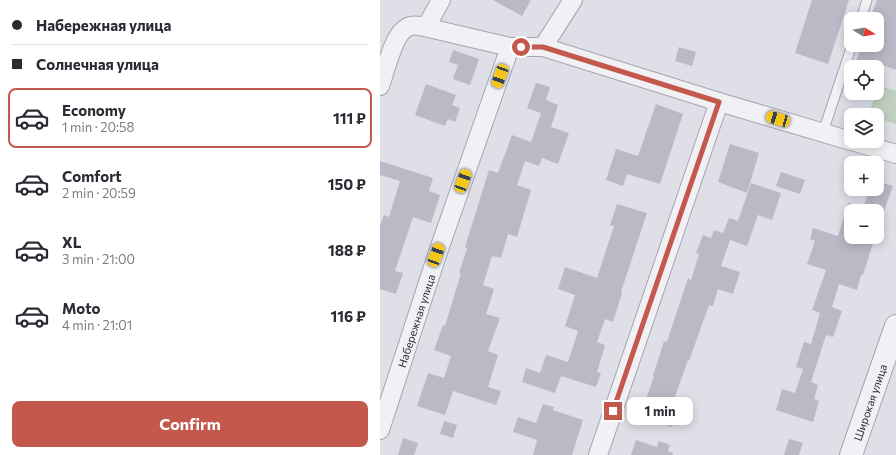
<!DOCTYPE html>
<meta charset="utf-8">
<style>
:root{--surface:#fff;--page:#f2f2f3;--text:#2b2b33;--muted:#7c7c81;--line:#e1e1e2;--accent:#c3594c}
body{margin:0;font-family:Commissioner,sans-serif;background:var(--page);color:var(--text);height:100vh;display:flex;flex-direction:column;font-size:15px;white-space:nowrap}
*{box-sizing:border-box;margin:0}
p{font-size:13px;color:var(--muted)}
.icon{flex:none;width:22px;height:22px;fill:none;stroke:currentColor;stroke-width:2;stroke-linecap:round;stroke-linejoin:round}
.map{position:relative;flex:1;overflow:hidden}
.details{display:flex;flex-direction:column;background:var(--surface);width:380px}
.details>*{flex:none}
.banner{display:grid;align-content:center;height:88px;padding:0 12px;background:var(--surface)}
.needle{width:26px;rotate:101deg}
.buttons{position:absolute;left:464px;top:12px;display:grid;gap:8px}
.buttons a{display:grid;place-items:center;width:40px;height:40px;border-radius:8px;background:var(--surface);box-shadow:0 2px 10px #0003;font-size:20px}
.end{position:absolute;width:18px;height:18px;margin:-9px;border:5px solid #c3594c;background:#fff;box-shadow:0 0 0 2px #fff}
.from{border-radius:50%}
.bubble{position:absolute;height:28px;border-radius:8px;background:var(--surface);box-shadow:0 2px 10px #0003;font-size:13px;font-weight:700;line-height:28px;text-align:center}
.car{position:absolute;width:12px;height:24px;margin:-12px -6px;border-radius:5px;box-shadow:0 0 3px 1px #0007;background:linear-gradient(#f5c518 24%,#345 0 40%,#f5c518 0 76%,#345 0 86%,#f5c518 0)}
.banner b{display:flex;align-items:center;gap:14px;height:38px;font-size:15px}
.banner b+b{border-top:1px solid var(--line)}
.banner i{width:10px;height:10px;background:var(--text)}
ul{padding:0;list-style:none}
li{display:flex;align-items:center;gap:12px;height:60px;margin:0 8px 6px;padding:0 4px;border:2px solid transparent;border-radius:8px}
li div{flex:1}
li b{display:block;font-size:15px}
li em{font-style:normal;font-weight:700}
li.active{border-color:var(--accent)}
li>.icon{width:36px;height:36px;stroke-width:1.5}
.action{display:flex;gap:8px;margin-top:auto;padding:8px 12px}
.action a{flex:1;height:46px;border-radius:8px;background:var(--accent);color:#fff;font-size:16px;font-weight:700;line-height:46px;text-align:center}
main{display:flex;flex:1;min-height:0}
.map>svg:first-child{display:block}
.green{fill:#c0d0c0}
.building{fill:#b9bac6}
.lines{fill:none;stroke-linecap:round;stroke-linejoin:round}
.service-casing{stroke:#a4a5b0;stroke-width:11}
.minor-casing{stroke:#a4a5b0;stroke-width:20}
.tertiary-casing{stroke:#a4a5b0;stroke-width:24}
.service{stroke:#f1f1f5;stroke-width:9}
.minor{stroke:#f1f1f5;stroke-width:18}
.tertiary{stroke:#f1f1f5;stroke-width:22}
.route{stroke:#c3594c;stroke-width:5}
.labels{text-anchor:middle;dominant-baseline:central;stroke-width:3;stroke-linejoin:round;paint-order:stroke}
.street-label{font-size:11px;fill:#292b3c;stroke:#edeff4}
</style>
<main>
<section class="details">
<div class="banner">
<b><i class="from"></i>Набережная улица</b>
<b><i></i>Солнечная улица</b>
</div>
<ul>
<li class="active"><svg class="icon" aria-label="car" viewBox="0 0 24 24"><path d="M5 17H2v-5l4-1 3-4h7l3 4 3 1v5h-3M9 17h6M6 11h13"/><circle cx="7" cy="17" r="2"/><circle cx="17" cy="17" r="2"/></svg><div><b>Economy</b><p>1 min · 20:58</p></div><em>111 ₽</em></li>
<li><svg class="icon" aria-label="car" viewBox="0 0 24 24"><path d="M5 17H2v-5l4-1 3-4h7l3 4 3 1v5h-3M9 17h6M6 11h13"/><circle cx="7" cy="17" r="2"/><circle cx="17" cy="17" r="2"/></svg><div><b>Comfort</b><p>2 min · 20:59</p></div><em>150 ₽</em></li>
<li><svg class="icon" aria-label="car" viewBox="0 0 24 24"><path d="M5 17H2v-5l4-1 3-4h7l3 4 3 1v5h-3M9 17h6M6 11h13"/><circle cx="7" cy="17" r="2"/><circle cx="17" cy="17" r="2"/></svg><div><b>XL</b><p>3 min · 21:00</p></div><em>188 ₽</em></li>
<li><svg class="icon" aria-label="car" viewBox="0 0 24 24"><path d="M5 17H2v-5l4-1 3-4h7l3 4 3 1v5h-3M9 17h6M6 11h13"/><circle cx="7" cy="17" r="2"/><circle cx="17" cy="17" r="2"/></svg><div><b>Moto</b><p>4 min · 21:01</p></div><em>116 ₽</em></li>
</ul>
<div class="action"><a>Confirm</a></div>
</section>
<div class="map">
<svg width="516" height="455" viewBox="0 0 516 455">
<rect width="100%" height="100%" fill="#dedfe7"/>
<!-- green -->
<path class="green" d="M498 85 516 91V124L497 118V115H488L496 93H497Z"/>
<!-- building -->
<path class="building" d="M113 0H151L142 16Z
M432 0H469L448 64 415 53Z
M497 0H516V70L491 61 489 67H474L482 45H497V19H490Z
M299 47 316 52 312 66 295 61Z
M73 50 99 59 90 85 73 79 78 65 69 62Z
M156 83 170 87 166 100 178 105 171 127 189 133 178 164 162 158 159 166 145 161 137 185 151 190 137 237 128 234 121 258 112 256 103 285 114 289 106 314 120 318 108 351 118 355 108 387 121 391 116 405 73 391 65 415 37 406 48 373 64 378 71 356 54 350 63 325 65 326 81 273H79L87 248 85 247 109 170 118 173 132 135 151 142 161 113 147 108Z
M46 84 76 95 72 105 80 108 75 122 68 119 65 126 35 115Z
M276 104 303 114 280 184 247 174 243 186 226 180 236 149 258 156Z
M350 144 379 153 367 193 338 182Z
M0 161 53 178 49 191 60 195 51 223 33 217 15 271 23 273 16 294 0 289V225L4 215 9 217 20 181 0 175Z
M401 172 425 180 420 194 396 186Z
M497 181 513 186 503 214 483 207 490 189H497Z
M371 183 401 193 392 220 378 215 367 246 350 240 341 266 360 272 353 294 338 289 333 306 329 305 309 361 308 360 295 397 301 399 292 427 260 416 274 376H273L284 341 287 342 308 278 311 280 319 254 316 253 323 235 331 238 334 230 343 233 349 218 358 221Z
M468 203H471V237H495L483 275H481L477 290 459 284 452 307 462 311 453 337 446 335 431 382 438 385 434 399 439 401 433 422 396 410 402 389 415 393 423 369 416 367 424 342 431 344 440 313 432 310 446 270 427 264 435 241 430 239 433 228 458 236Z
M237 204 267 213 241 292 242 293 233 322 225 319 217 342 225 345 217 372 221 373 216 387 181 376 175 393 142 382 146 368 160 373 166 355 188 362 198 331 185 326 195 295 178 289 185 267 217 278 234 226 230 225Z
M163 404 174 407 173 410 203 420 192 455H153L157 440 133 432 138 417 156 423Z
M64 421 77 425 73 438 60 434Z
M23 438 38 443 34 455H18Z
M409 439 423 443 419 455H404Z
M256 440 277 447 279 441 290 445 288 451 293 453V455H251Z"/>
<g class="lines">
<defs>
<path id="service" d="M481 19 487 0
M443 132 472 45"/>
<g id="minor">
<path d="M46 27 61 0"/>
<path d="M163 47 339 102 471 141"/>
<path d="M0 86C5 73 13 36 25 29 29 25 34 25 40 26L130 47"/>
<path d="M472 141 516 154"/>
<path id="s1" d="M0 430 57 255 130 47H163L193 0"/>
<path d="M218 455 339 102"/>
</g>
<g id="tertiary">
<path id="s2" d="M471 455 516 326"/>
</g>
</defs>
<!-- service casing -->
<use href="#service" class="service-casing"/>
<!-- minor casing -->
<use href="#minor" class="minor-casing"/>
<!-- tertiary casing -->
<use href="#tertiary" class="tertiary-casing"/>
<!-- service -->
<use href="#service" class="service"/>
<!-- minor -->
<use href="#minor" class="minor"/>
<!-- tertiary -->
<use href="#tertiary" class="tertiary"/>
</g>
<g class="lines">
<!-- route -->
<path class="route" d="M141 47H163L339 102 233 411"/>
</g>
<g class="labels">
<!-- street labels -->
<g class="street-label">
<text stroke="none"><textPath href="#s1" startOffset="115">Набережная улица</textPath></text>
<text stroke="none"><textPath href="#s2" startOffset="56">Широкая улица</textPath></text>
</g>
</g>
</svg>
<div class="buttons">
<a><svg class="needle" viewBox="-14 -14 28 28"><path d="M0-13l5 13h-10z" fill="#e53935"/><path d="M0 13l5-13h-10z" fill="#7c7c81"/></svg></a>
<a><svg class="icon" aria-label="locate" viewBox="0 0 24 24"><circle cx="12" cy="12" r="6"/><path d="M12 2v4M12 18v4M2 12h4M18 12h4"/></svg></a>
<a><svg class="icon" aria-label="layers" viewBox="0 0 24 24"><path d="M12 4l9 5-9 5-9-5zM3 14l9 5 9-5"/></svg></a>
<a>+</a>
<a>−</a>
</div>
<i class="end from" style="left:141px;top:47px"></i>
<i class="end" style="left:233px;top:411px"></i>
<div class="bubble" style="left:247px;top:397px;width:66px">1 min</div>
<i class="car" style="left:120px;top:76px;rotate:200deg"></i>
<i class="car" style="left:398px;top:119px;rotate:286deg"></i>
<i class="car" style="left:83px;top:181px;rotate:20deg"></i>
<i class="car" style="left:56px;top:255px;rotate:20deg"></i>
</div>
</main>
